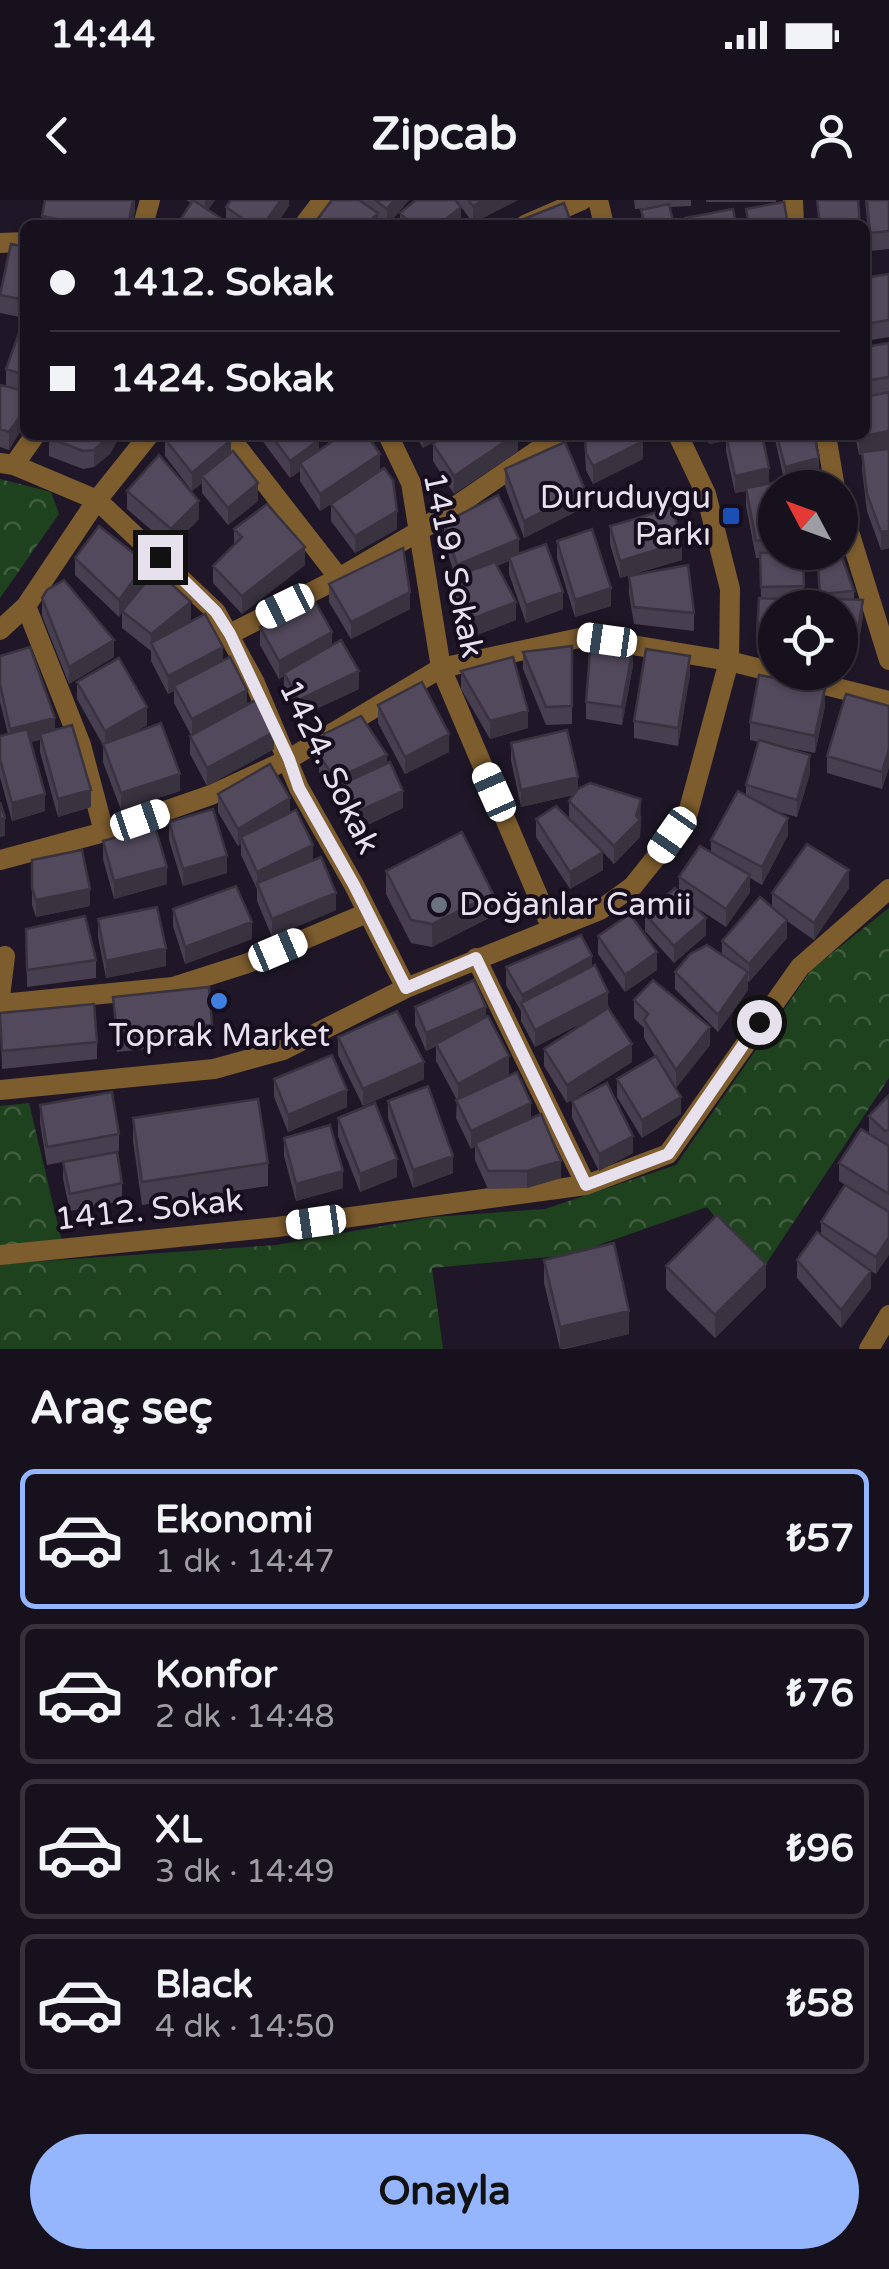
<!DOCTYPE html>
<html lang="tr">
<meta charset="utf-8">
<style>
:root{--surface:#17111d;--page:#201a26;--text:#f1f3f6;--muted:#9e9da4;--line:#36313b;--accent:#95b6fd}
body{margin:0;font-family:"Varela Round",sans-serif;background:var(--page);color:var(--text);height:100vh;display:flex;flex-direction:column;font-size:38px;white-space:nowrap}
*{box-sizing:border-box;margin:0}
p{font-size:32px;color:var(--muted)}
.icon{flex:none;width:55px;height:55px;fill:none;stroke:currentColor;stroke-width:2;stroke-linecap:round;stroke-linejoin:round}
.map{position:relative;height:1149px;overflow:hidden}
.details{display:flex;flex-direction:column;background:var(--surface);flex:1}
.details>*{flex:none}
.hud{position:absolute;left:20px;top:20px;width:850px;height:220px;border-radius:15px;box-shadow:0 2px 8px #0004,0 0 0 2px var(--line);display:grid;align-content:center;height:220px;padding:0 30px;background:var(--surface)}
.needle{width:65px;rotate:311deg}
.tools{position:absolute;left:758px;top:270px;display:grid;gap:20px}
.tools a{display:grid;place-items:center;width:100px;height:100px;border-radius:50%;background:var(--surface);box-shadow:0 2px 8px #0004,0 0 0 2px var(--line);font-size:50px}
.end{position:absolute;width:45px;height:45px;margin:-22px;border:12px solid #e6e1ec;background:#111;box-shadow:0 0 0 5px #111}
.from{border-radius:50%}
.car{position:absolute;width:30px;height:60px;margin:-30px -15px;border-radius:12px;box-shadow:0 0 8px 2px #0007;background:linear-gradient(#fff 24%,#345 0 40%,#fff 0 76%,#345 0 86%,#fff 0)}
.hud b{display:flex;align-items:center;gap:35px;height:95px;font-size:38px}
.hud b+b{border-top:2px solid var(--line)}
.hud i{width:25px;height:25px;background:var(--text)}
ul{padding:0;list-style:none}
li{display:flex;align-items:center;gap:30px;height:140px;margin:0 20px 15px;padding:0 10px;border:5px solid var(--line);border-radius:15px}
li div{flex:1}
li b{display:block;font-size:38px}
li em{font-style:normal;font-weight:700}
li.on{border-color:var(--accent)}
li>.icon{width:90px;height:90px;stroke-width:1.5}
h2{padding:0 30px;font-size:45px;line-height:120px}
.button{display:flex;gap:20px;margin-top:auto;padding:20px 30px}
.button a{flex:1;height:115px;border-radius:60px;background:var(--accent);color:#111;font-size:40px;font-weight:700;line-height:115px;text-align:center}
.status{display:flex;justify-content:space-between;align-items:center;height:70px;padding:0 50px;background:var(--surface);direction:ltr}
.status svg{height:28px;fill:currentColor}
header{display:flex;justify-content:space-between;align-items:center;height:130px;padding:0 30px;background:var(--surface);font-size:45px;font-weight:700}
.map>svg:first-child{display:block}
.park{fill:url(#park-crowns)}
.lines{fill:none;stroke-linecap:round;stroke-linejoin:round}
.minor{stroke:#7d5c2d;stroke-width:20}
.wall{fill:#473f4f}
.shaded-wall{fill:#393340}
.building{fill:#52495c;stroke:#393340;stroke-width:2.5}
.route{stroke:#e6e1ec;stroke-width:12}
.transit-dot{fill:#1a4fb4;stroke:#160e1e;stroke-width:4}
.worship-dot{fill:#6b7280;stroke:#160e1e;stroke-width:4}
.shop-dot{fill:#3f7fe0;stroke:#160e1e;stroke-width:4}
.labels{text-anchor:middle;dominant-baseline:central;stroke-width:8;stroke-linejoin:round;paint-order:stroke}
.poi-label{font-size:32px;fill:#e6e1ec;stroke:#160e1e;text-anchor:end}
.street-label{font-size:32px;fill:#e6e1ec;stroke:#160e1e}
</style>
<div class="status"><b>14:44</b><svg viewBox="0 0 49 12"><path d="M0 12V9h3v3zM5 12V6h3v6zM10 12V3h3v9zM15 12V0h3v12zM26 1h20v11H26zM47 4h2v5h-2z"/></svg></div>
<header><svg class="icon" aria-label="back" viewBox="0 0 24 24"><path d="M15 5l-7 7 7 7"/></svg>Zipcab<svg class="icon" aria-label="person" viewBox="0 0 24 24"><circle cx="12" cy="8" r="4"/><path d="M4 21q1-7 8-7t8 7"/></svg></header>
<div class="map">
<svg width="889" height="1149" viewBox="0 0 889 1149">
<defs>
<pattern id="park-crowns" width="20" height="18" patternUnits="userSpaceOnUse" patternTransform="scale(2.5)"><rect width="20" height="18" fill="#1f421e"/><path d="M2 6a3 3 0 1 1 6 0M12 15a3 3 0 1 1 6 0" fill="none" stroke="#405d3f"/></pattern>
</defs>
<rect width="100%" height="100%" fill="#1f1727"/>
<!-- park -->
<path class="park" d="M0 279 51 292 59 314 0 398Z
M889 708V878L760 1073 707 1007 570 1055 432 1068 443 1149H0V1064L276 1045 432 1017 545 1009 676 965 812 769Z
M29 903 62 1042 0 1046V906Z"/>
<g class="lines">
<!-- minor -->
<path class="minor" d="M598 0 604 25
M793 0 794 25
M143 25 150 0
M304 25 323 0
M525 25 582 0
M0 43 25 42
M228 235 339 378
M388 235 411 283 441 468 552 729
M826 235 835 288
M0 263 14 265 97 300 216 412 254 481 299 588 354 685 406 788
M14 265 35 235
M840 303 889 460
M26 406 81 545 104 632
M0 430 26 406 97 300 149 235
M230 434 339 378 421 330 560 235
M0 660 104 632 211 595 289 559 441 468 584 437 729 461 889 501
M476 758 586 985
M0 797 5 756
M0 804 173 787 248 763 367 713
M0 890 214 869 283 850 406 788 600 710 633 686 657 656 688 613 729 461 730 389 706 294 678 235
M0 1055 277 1027 586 985 668 954 800 767 889 689
M869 1149 889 1115"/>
</g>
<!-- wall -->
<path class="wall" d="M135 0V10L132 25H42V16Z
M186 0H215L208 10 226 22V7L289 0V6L276 25H177L191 3Z
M332 0H409L388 25H385L378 20V25Z
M456 0H518L473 23Z
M634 0H691V6L670 7 674 25H641V10L651 8 635 9Z
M706 0H776V2H706Z
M865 0H889V49L870 51Z
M400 13 461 25H400Z
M25 47V118L0 113V93Z
M889 74V137L865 141V78Z
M25 125V223L9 250 0 247V185L6 187V169Z
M889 143V348L881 350 867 311 862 270V254L859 255 855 235H865V147Z
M258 235H315L319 250 380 271 397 329 355 353 331 321V304L320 311 300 281V271L290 278Z
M415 235H445L423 248Z
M518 235V251L454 294 433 261V244Z
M584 235 643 259 593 284 586 270Z
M705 235H762L769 284 775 288V352H803L804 403 775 408V454L757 453 761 398 760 358H756L746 306V291L735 293 726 251V241L709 244Z
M774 235H814L819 270 826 288H792V282L785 284Z
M49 238 110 254 94 267 83 269 49 256Z
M165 239 231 253 258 301 228 325 202 293V283L192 291 165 256Z
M505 269 585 307 524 338 505 286Z
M127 291 199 319 171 347 127 309Z
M444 323 519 353 563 409 526 423 509 374V361L497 366 516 420 469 438 452 395V377L455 376 444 341Z
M610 326 682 360 620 378 610 344Z
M234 329 305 365 242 414 213 383V366L234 345Z
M557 341 611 406 575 417 557 358Z
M817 353 854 391V400L863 417 857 452 844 463H840V408H820Z
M75 358 146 380 191 420 182 426 223 461 274 549 207 586 190 554V536L191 535 174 503V491L168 494 151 461V451L122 428V413L119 417 75 375Z
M629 376 694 413V431L634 424 629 394Z
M329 384 410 409 351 439 329 402Z
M42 398 114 457 69 484 42 416Z
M260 427 359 489 299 517 284 491V476L279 479 260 445Z
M572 446V524L546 525 523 469V452Z
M0 456 55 530 91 607 58 617 40 552V540L30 542 45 611 12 621 0 577V536L8 534 0 502Z
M633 465 622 525 586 519V502Z
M461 471 528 528 490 539 461 489Z
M690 474 678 546 634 538V521Z
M77 482 147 525 127 536 180 591 121 610 103 562V545L77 499Z
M378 505 449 552 405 574 378 523Z
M825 506 815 553 775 545 810 573 797 617 775 611 788 635 762 685 750 678V692L726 727 691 704 706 735 674 763 645 731V714L679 691V677L711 653V640L746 595V585L759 542 750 540V522Z
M889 506V567L882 589 827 573V556Z
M511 543 578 589 641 616 640 637 614 664 603 652V670L570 689 536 637V619H569V601L573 595 521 607 511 560Z
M319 555 387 563 403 608 355 631 342 602V593L335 596 319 572Z
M218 594 290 613 336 710 272 737 257 701V689L241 655V644L238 646 218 612Z
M169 622 227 673 183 686 169 640Z
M103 641 167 684 114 699 103 659Z
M32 660 90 706 36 717 32 705Z
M386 671 493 716 432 747 411 743 386 694Z
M849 688 814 740 787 721V738L749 782 748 781V790L718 832 675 789V772L722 755V741L772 708V693Z
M173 709 252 739 185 764 173 726Z
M98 719 166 766 106 778 98 737Z
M26 729 96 760V778L27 787Z
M598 736 657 770 625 792 598 754Z
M506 767H592L632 862 567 903 544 866V849L598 815 535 847 521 821V811L506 785Z
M113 797 212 825V842L117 852Z
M634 800 710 845 676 888 662 865 681 914 642 938 617 897V879L655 856 644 838V828L634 818Z
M415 807 486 817 509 874 483 888 531 918 561 978 527 988 488 989 475 960V947L471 949 456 918 457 900 436 861V846L426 851 415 825Z
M0 813 97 842V859L2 869Z
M338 837 424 879 363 906 338 855Z
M274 879 347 907 288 932 274 897Z
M889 895V1012L839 981V963L869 934V916Z
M388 901 453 973 413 988 388 918Z
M572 901 633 953 599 971 572 918Z
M40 905 119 934V951L117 952 122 983V1001L70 1011 63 979V962L47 965 40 923Z
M133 918 268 963V986L142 1005 133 941Z
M338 918 397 977 360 992 338 936Z
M284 938 343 988 296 1001 284 956Z
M889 1012 876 1074 871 1071V1088L841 1128 797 1078V1060L821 1035V1022Z
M544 1060 629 1134 565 1149H560L544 1083Z
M666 1066 766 1087 715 1138 666 1089Z"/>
<!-- shaded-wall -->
<path class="shaded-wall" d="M133 0H135V10L132 25H128Z
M205 0H215L205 14Z
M281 0H289V6L276 25H263Z
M394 0H409L387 25V9Z
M484 0H518L473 23V6Z
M461 7V25H438Z
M378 13V25H366Z
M25 206V223L9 250V232Z
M889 231V248L859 255V237Z
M111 235H121L110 254 94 267V250Z
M328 235H341L328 243Z
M423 235H445L423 248Z
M515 235H518V251L454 294V276Z
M709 235H726V241L709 244Z
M231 240V257L202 276V283L192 291V273Z
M319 240V257L300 263V271L290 278V261Z
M643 241V259L593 284V266Z
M380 254V272L320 311V294Z
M819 258V275L792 277V282L785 284V267Z
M769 268V286L735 293V276Z
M258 283V301L228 325V308Z
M585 290V307L524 338V321Z
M199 301V319L171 347V329Z
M397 311V329L355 353V336Z
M889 331V348L881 350V332Z
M519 339V356L509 357V361L457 383V365Z
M682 342V360L620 378V361Z
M305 347V365L242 414V396Z
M146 363V380L119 417V400Z
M611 388V406L575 417V400Z
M410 392V409L351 439V422Z
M563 392V409L526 423V405Z
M863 400V417L857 452 844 463V446Z
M191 402V420L154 449 151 444V434Z
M516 402V420L469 438V420Z
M332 432V450L284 473V476L279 479V461Z
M114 440V457L69 484V467Z
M223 447V465L174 486V491L168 494V476Z
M633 447V465L622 525V507Z
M690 456V474L678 546V528Z
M359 471V489L299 517V500Z
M825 488V506L815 553V536Z
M247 490V507L192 536V519Z
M147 507V525L105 548V531Z
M528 511V528L490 539V521Z
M55 518V536L40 534V540L10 546V529Z
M274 532V549L207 586V568Z
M449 534V552L405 574V557Z
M889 549V567L882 589V572Z
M387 555V572L342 584V593L335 596V579Z
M810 555V573L797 617V600Z
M180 574V591L121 610V593Z
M578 577V594L521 607V590Z
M91 590V607L58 617V599Z
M403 591V608L355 631V613Z
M45 594V611L12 621V603Z
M290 598V616L241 637V644L238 646V629Z
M641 599 640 637 614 664V646L636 616Z
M5 618V636L0 637V619Z
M788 618V635L762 685V667Z
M313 645V662L257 683V689V672Z
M603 652V670L570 689V672Z
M227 656V673L183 686V669Z
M167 667V684L114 699V681Z
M849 670V688L814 740V723Z
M750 675V692L726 727V709Z
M90 689V706L36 717V700Z
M336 693V710L272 737V719Z
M493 694V716L432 747V724Z
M706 718V735L674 763V746Z
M787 720V738L749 782V764Z
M252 722V739L185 764V747Z
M166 748V766L106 778V761Z
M657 752V770L625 792V775Z
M592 756V774L522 805V795Z
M748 772V790L718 832V815Z
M608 792V809L535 847V830Z
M486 807V824L426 851V833Z
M710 827V845L676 888V870Z
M632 844V862L567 903V885Z
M509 856V874L458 901V884Z
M424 862V879L363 906V889Z
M347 890V907L288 932V915Z
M681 897V914L642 938V920Z
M531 903V921L475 943V947L471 949V931Z
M633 936V953L599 971V954Z
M453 956V973L413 988V970Z
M397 959V977L360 992V974Z
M561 961V978L527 988V971Z
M343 971V988L296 1001V984Z
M889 1037V1055L876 1074V1057Z
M766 1064V1087L715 1138V1115Z
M871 1071V1088L841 1128V1110Z
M629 1111V1134L560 1149V1127Z"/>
<!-- building -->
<path class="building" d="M45 0H133L128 25H86L42 16Z
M193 0 231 25H177Z
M231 0H281L263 25H252L226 7Z
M332 0H359L378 13 366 25H313Z
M375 0H394L387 9Z
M416 0H455L461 7 438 25H412L400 13Z
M468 0H484L473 6Z
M817 0H858L860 25H820Z
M867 0H889V31L870 33Z
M784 2 788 25H749L746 9Z
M564 3 572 25H527L524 19Z
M669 4 674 25H645L641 10Z
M733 9 736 25H686L685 18Z
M11 44 25 47V100L0 95Z
M889 74V120L865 124V78Z
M22 125H25V175L6 169Z
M889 143V177L865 181V147Z
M0 185 25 191V206L23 212 9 232 0 229Z
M889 192V231L859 237V235H865V197Z
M51 235H111L94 250 83 251 49 238Z
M169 235H227L231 240 192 273 165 239Z
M271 235H315L319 240 290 261Z
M342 235H367L380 254 320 294 300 263Z
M446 235H515L454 276 433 244Z
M585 235H640L643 241 593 266 586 253Z
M726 235H762L769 268 735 276Z
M777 235H814L819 258 785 267Z
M565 242 585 290 524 321 505 269Z
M889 249V331L881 332 867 294 862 252Z
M233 251 258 283 228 308 202 276Z
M159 255 199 301 171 329 127 291Z
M384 268 393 280 397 311 355 336 331 304Z
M821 270 826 288H794L792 277Z
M778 282 779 288H775V337L756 341 746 288Z
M498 295 519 339 457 365 444 323Z
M267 304 305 347 242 396 213 366 242 337 234 329Z
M672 308 682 342 620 361 610 326Z
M99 326 146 363 119 400 75 358Z
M592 329 611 388 575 400 557 341Z
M546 344 563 392 526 405 509 357Z
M403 348 410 392 351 422 329 384Z
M803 352 804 386 761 387 760 353Z
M840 352 854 391 820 394 817 353Z
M495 362 516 402 469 420 452 377Z
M688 365 694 413 634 407 629 376Z
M156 370 191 402 151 434 122 411Z
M64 380 114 440 69 467 42 398 47 390Z
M313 398 332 432 279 461 260 427Z
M759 398 800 400V408H775V437L757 436Z
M820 398 863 400 857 434 844 446H840V408H820Z
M205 414 223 447 168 476 151 443Z
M341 440 359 471 299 500 284 473Z
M591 440 633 447 622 507 586 502Z
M572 446V506L546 507 523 452Z
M30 447 55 518 10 529 0 484V456Z
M646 449 690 456 678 528 634 521Z
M230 457 247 490 192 519 174 486Z
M513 457 528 511 490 521 461 471Z
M119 458 147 507 105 531 77 482Z
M759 475 825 488 815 536 750 522Z
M422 482 449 534 405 557 378 505Z
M846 494 889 506V549L882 572 827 556Z
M256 500 274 532 207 568 190 536Z
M361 516 387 555 335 579 319 555 324 534Z
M161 523 180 574 121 593 103 544Z
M72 525 91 590 58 599 40 534Z
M27 529 45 594 12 603 0 559V536Z
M567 530 578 577 521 590 511 543Z
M759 540 810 555 797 600 746 585Z
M390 562 403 591 355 613 342 584Z
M270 564 290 598 238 629 218 594Z
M590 583 641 599 636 616 640 620 614 646 569 601 578 589Z
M738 591 788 618 762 667 711 640Z
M0 602 5 618 0 619Z
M556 606 603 652 570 672 536 619Z
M213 609 227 656 183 669 169 622Z
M296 610 313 645 257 672 241 637Z
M155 627 167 667 114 681 103 641Z
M462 632 493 694 432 724 411 720 386 671Z
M807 644 849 670 814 723 772 693Z
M700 646 750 675 726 709 679 677Z
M82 650 90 689 36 700 32 688V660Z
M321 657 336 693 272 719 257 683Z
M236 686 252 722 185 747 173 709Z
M675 688 706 718 674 746 645 714Z
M760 697 787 720 749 764 722 741Z
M157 707 166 748 106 761 98 719Z
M630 714 657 752 625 775 598 736Z
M85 716 96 760 27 770 26 729Z
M581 735 592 756 522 795 506 767Z
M707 745 748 772 718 815 675 772 690 754Z
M595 765 608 792 535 830 521 803Z
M474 780 486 807 426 833 415 807Z
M653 780 710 827 676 870 644 820 648 814 634 800Z
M209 787 212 825 117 834 113 797Z
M94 804 97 842 2 851 0 813Z
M608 808 632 844 567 885 544 849Z
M397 811 424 862 363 889 338 837Z
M488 816 509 856 458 884 436 844Z
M332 855 347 890 288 915 274 879Z
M656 856 681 897 642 920 617 879Z
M517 872 531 903 471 931 456 900Z
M607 883 633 936 599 954 572 901Z
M428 886 453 956 413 970 388 901Z
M112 892 119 934 47 947 40 905Z
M889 895V930L885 931 869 916Z
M258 899 268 963 142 982 133 918Z
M375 903 397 959 360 974 338 918Z
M541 914 561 961 527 971H488L475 943Z
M330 925 343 971 296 984 284 938Z
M861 929 889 946V994L839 963Z
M117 952 122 983 70 994 63 962Z
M845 985 889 1012V1037L876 1057 821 1022Z
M717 1015 766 1064 715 1115 666 1066Z
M817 1032 871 1071 841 1110 797 1060Z
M614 1043 629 1111 560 1127 544 1060Z"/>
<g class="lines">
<!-- route -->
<path class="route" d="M160 357 216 412 230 434 289 559 299 588 354 685 406 788 476 758 586 985 668 954 759 822"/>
</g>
<!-- markers -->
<rect class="transit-dot" x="721" y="306" width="20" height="20" rx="5"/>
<circle class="worship-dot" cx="439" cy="705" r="10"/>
<circle class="shop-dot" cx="219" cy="801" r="10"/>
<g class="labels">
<!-- poi labels -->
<g class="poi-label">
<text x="711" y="298">Duruduygu<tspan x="711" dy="37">Parkı</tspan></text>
<text x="459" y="705" text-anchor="start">Doğanlar Camii</text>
<text x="219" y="836" text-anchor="middle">Toprak Market</text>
</g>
<!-- street labels -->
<g class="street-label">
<text transform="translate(453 365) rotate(78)">1419. Sokak</text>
<text transform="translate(329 567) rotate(64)">1424. Sokak</text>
<text transform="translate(149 1010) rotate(-6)">1412. Sokak</text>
</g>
</g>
</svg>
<div class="tools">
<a><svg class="needle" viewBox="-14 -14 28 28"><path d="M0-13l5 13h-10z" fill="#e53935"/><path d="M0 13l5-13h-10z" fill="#9e9da4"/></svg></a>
<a><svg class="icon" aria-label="locate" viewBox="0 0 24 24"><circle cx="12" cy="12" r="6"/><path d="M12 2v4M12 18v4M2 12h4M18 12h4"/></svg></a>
</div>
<i class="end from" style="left:759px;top:822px"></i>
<i class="end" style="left:160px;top:357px"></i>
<i class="car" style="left:285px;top:406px;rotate:244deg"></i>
<i class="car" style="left:607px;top:440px;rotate:278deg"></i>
<i class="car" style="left:494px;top:592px;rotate:336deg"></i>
<i class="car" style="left:140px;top:620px;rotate:71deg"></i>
<i class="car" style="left:672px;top:635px;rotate:215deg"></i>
<i class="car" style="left:278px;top:750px;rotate:67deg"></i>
<i class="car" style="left:316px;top:1022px;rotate:262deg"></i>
<div class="hud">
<b><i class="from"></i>1412. Sokak</b>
<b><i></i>1424. Sokak</b>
</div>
</div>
<section class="details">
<h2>Araç seç</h2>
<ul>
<li class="on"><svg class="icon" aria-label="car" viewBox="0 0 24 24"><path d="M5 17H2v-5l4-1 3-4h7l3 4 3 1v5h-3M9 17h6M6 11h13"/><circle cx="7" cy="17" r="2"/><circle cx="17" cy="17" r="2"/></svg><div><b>Ekonomi</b><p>1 dk · 14:47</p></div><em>₺57</em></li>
<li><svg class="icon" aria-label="car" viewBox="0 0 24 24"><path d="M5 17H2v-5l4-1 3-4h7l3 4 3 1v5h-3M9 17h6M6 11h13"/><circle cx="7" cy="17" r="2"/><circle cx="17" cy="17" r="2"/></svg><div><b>Konfor</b><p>2 dk · 14:48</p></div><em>₺76</em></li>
<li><svg class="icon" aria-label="car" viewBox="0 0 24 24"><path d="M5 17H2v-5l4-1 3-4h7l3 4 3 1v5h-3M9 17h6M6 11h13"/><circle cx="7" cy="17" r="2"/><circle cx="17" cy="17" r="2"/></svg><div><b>XL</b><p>3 dk · 14:49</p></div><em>₺96</em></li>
<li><svg class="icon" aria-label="car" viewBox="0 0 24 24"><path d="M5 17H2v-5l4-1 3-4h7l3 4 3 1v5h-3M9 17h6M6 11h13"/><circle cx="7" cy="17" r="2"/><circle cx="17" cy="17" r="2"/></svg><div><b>Black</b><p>4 dk · 14:50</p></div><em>₺58</em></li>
</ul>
<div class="button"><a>Onayla</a></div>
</section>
